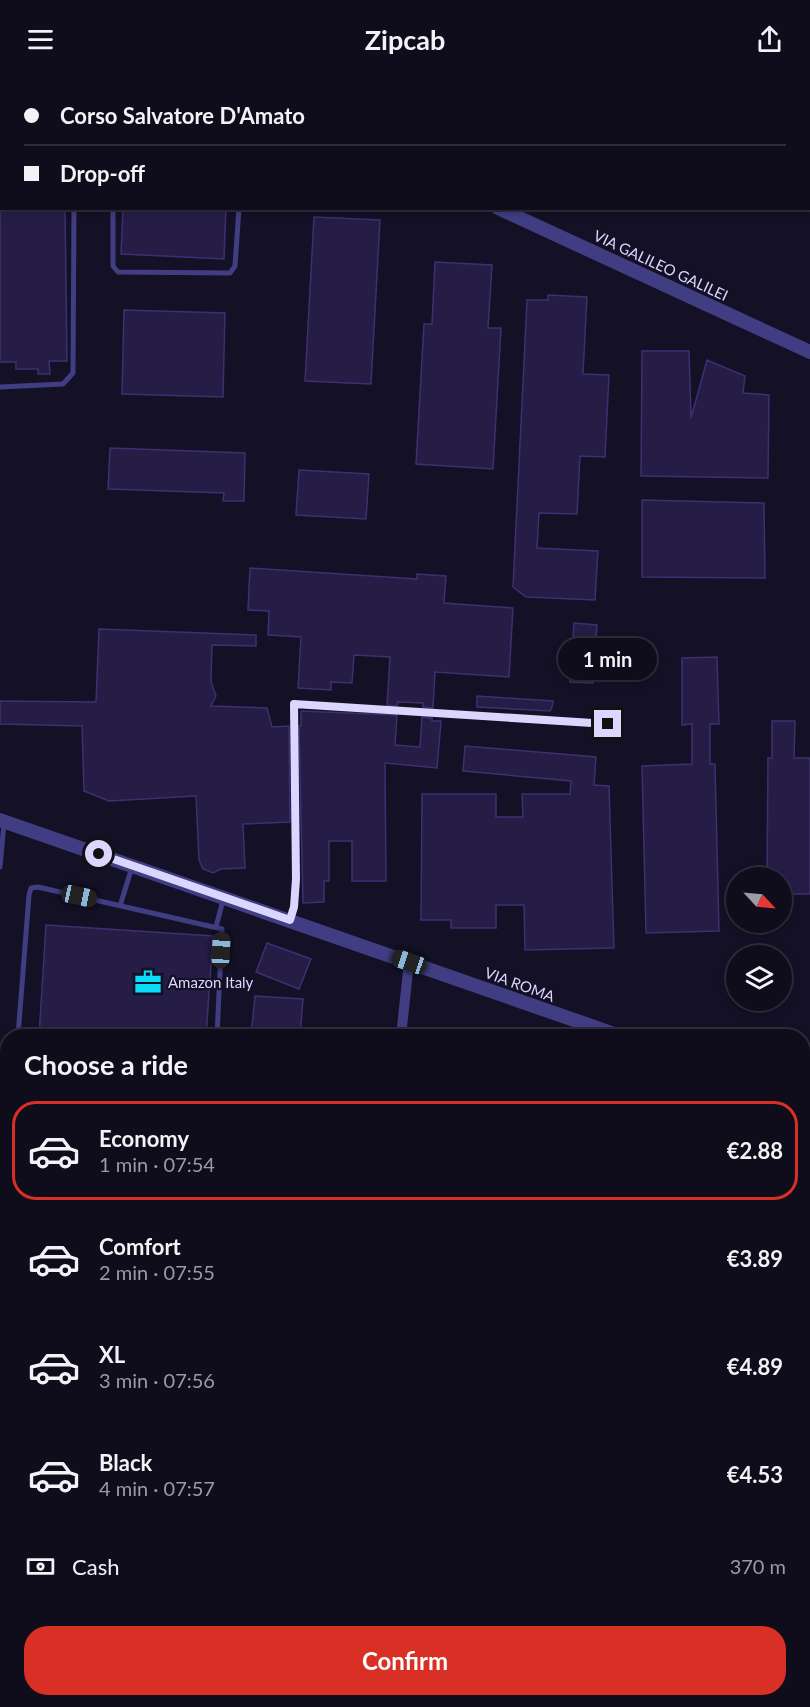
<!DOCTYPE html>
<meta charset="utf-8">
<style>
:root{--surface:#0f0c1c;--page:#1d1a29;--text:#f1f3f6;--muted:#9b9ba3;--line:#2f2c3b;--accent:#d93025}
body{margin:0;font-family:Lato,sans-serif;background:var(--page);color:var(--text);height:100vh;display:flex;flex-direction:column;font-size:22px;white-space:nowrap}
*{box-sizing:border-box;margin:0}
p{font-size:20px;color:var(--muted)}
.icon{flex:none;width:33px;height:33px;fill:none;stroke:currentColor;stroke-width:2;stroke-linecap:round;stroke-linejoin:round}
.map{position:relative;flex:1;overflow:hidden}
.sheet{position:absolute;left:0px;top:951px;width:810px;height:678px;display:flex;flex-direction:column;background:var(--surface);border-radius:24px 24px 0 0;box-shadow:0 3px 9px #0003,0 0 0 2px var(--line)}
.sheet>*{flex:none}
.top-card{position:absolute;left:0px;top:0px;width:810px;height:132px;box-shadow:0 3px 9px #0003,0 0 0 2px var(--line);display:grid;align-content:center;height:132px;padding:0 24px;background:var(--surface)}
.needle{width:39px;rotate:116deg}
.fabs{position:absolute;left:726px;top:789px;display:grid;gap:12px}
.fabs a{display:grid;place-items:center;width:66px;height:66px;border-radius:50%;background:var(--surface);box-shadow:0 3px 9px #0003,0 0 0 2px var(--line);font-size:30px}
.end{position:absolute;width:27px;height:27px;margin:-14px;border:8px solid #dbd6fe;background:#111;box-shadow:0 0 0 3px #111}
.from{border-radius:50%}
.bubble{position:absolute;height:42px;border-radius:21px;background:var(--surface);box-shadow:0 3px 9px #0003,0 0 0 2px var(--line);font-size:20px;font-weight:700;line-height:42px;text-align:center}
.car{position:absolute;width:18px;height:36px;margin:-18px -9px;border-radius:8px;box-shadow:0 0 4px 2px #0007;background:linear-gradient(#222 24%,#8ab4d8 0 40%,#222 0 76%,#8ab4d8 0 86%,#222 0)}
.top-card b{display:flex;align-items:center;gap:21px;height:57px;font-size:22px}
.top-card b+b{border-top:2px solid var(--line)}
.top-card i{width:15px;height:15px;background:var(--text)}
ul{padding:0;list-style:none}
li{display:flex;align-items:center;gap:18px;height:99px;margin:0 12px 9px;padding:0 12px;border:3px solid transparent;border-radius:24px}
li div{flex:1}
li b{display:block;font-size:22px}
li em{font-style:normal;font-weight:700}
li.on{border-color:var(--accent)}
li>.icon{width:54px;height:54px;stroke-width:1.5}
h2{padding:0 24px;font-size:27px;line-height:72px}
.pay{display:flex;align-items:center;gap:15px;height:66px;padding:0 24px;font-size:22px}
.pay p{margin-inline-start:auto}
.cta{display:flex;gap:12px;margin-top:auto;padding:12px 24px}
.cta a{flex:1;height:69px;border-radius:24px;background:var(--accent);color:#fff;font-size:24px;font-weight:700;line-height:69px;text-align:center}
header{display:flex;justify-content:space-between;align-items:center;height:78px;padding:0 24px;background:var(--surface);font-size:27px;font-weight:700}
.map>svg:first-child{display:block}
.building{fill:#251d46;stroke:#3d3071;stroke-width:1.5}
.lines{fill:none;stroke-linecap:round;stroke-linejoin:round}
.service{stroke:#403d83;stroke-width:5}
.minor{stroke:#403d83;stroke-width:10}
.tertiary{stroke:#403d83;stroke-width:14}
.route{stroke:#dbd6fe;stroke-width:8}
.labels{text-anchor:middle;dominant-baseline:central;stroke-width:4.5;stroke-linejoin:round;paint-order:stroke}
.street-label{font-size:15px;fill:#dbd6fe;stroke:#141026}
.poi-label{font-size:15px;fill:#dbd6fe;stroke:#141026;text-anchor:start}
</style>
<header><svg class="icon" aria-label="menu" viewBox="0 0 24 24"><path d="M4 6h16M4 12h16M4 18h16"/></svg>Zipcab<svg class="icon" aria-label="share" viewBox="0 0 24 24"><path d="M12 15V3M7 8l5-5 5 5M5 13v7h14v-7"/></svg></header>
<div class="map">
<svg width="810" height="1629" viewBox="0 0 810 1629">
<rect width="100%" height="100%" fill="#141026"/>
<!-- building -->
<path class="building" d="M0 130H65L67 283H49L50 296H38V291H16V284H0Z
M123 130H226L224 181 121 176Z
M314 139 380 142 371 306 305 303Z
M435 184 492 187 488 250H501L493 391 416 386 424 246H432Z
M548 217 587 219 583 296 609 297 605 379 580 378 577 436 539 435 537 470 598 473 595 522 526 519 513 509 527 222H548Z
M124 232 225 235 223 319 122 316Z
M642 273H689L691 340 707 282 745 298 743 315 769 317 768 400 641 398Z
M110 370 245 375 244 423H223L224 415 108 411Z
M299 392 369 396 366 441 296 437Z
M642 422 764 425 765 500 642 499Z
M250 490 417 501V496L446 498 444 525 513 530 509 599 435 594 433 630 423 629V625L398 624 397 628 387 627 390 579 354 577 352 605 331 604V612L298 610 301 559 268 557 269 533 248 532Z
M574 545 597 547 593 605 570 604Z
M99 551 256 557V568L212 567 211 604 216 618 211 628 267 630 272 649 289 648 290 744 243 746 245 790 221 791 213 795 203 791 199 782 196 718 109 723 84 713 82 648 0 646V623L96 624Z
M717 579 719 646H710V686H715L719 853 646 855 642 688 692 686V646L682 647V580Z
M477 618 553 623 552 629 550 633 477 629Z
M301 633 397 637 395 667 420 669 422 639 432 640V643H441L437 690 385 685 386 803H352V763H329V803H324V824L303 825 299 648H301Z
M772 643H795L794 680H810V816H782V800H767L768 680H772Z
M465 668 596 679 594 707 609 708 614 870 525 872 524 827H496V850H451V842H421L422 716H496V739H523L522 716H570L571 703 463 693Z
M46 847 213 858 206 958H39Z
M267 865 311 881 299 911 256 894Z
M255 918 303 921 300 958H251Z"/>
<g class="lines">
<!-- service -->
<path class="service" d="M113 130V188L118 194 230 195 235 188 239 130
M0 309 63 306 73 295 74 130
M0 789 4 745
M120 828 132 789
M289 842 294 829 296 801 294 626 608 646
M216 849 223 822
M18 958 29 817 31 810 38 809 222 851 217 958
M8 1108 6 1130 8 1139"/>
<!-- minor -->
<path class="minor" d="M401 958 409 884
M0 1273H8
M802 1356 810 1361"/>
<!-- tertiary -->
<path class="tertiary" d="M0 10H2
M498 130 810 274
M0 742 620 958
M802 1023 810 1026"/>
</g>
<g class="lines">
<!-- route -->
<path class="route" d="M99 776 290 842 294 829 296 801 294 626 608 646"/>
</g>
<!-- icons -->
<defs>
<symbol id="office-bare" viewBox="-9 -9 18 18"><path d="M-6-3h4V-5.5h4V-3h4V5H-6ZM-1-4.5V-3h2v-1.5ZM-6 0V1H6V0Z" fill="#09ddf7" stroke="#141026" stroke-width="2.5" paint-order="stroke"/></symbol>
</defs>
<g fill-rule="evenodd">
<use href="#office-bare" x="129" y="885" width="38" height="38"/>
</g>
<g class="labels">
<!-- street labels -->
<g class="street-label">
<text transform="translate(661 187) rotate(25)">VIA GALILEO GALILEI</text>
<text transform="translate(520 906) rotate(20)">VIA ROMA</text>
</g>
<!-- poi labels -->
<g class="poi-label">
<text x="168" y="904">Amazon Italy</text>
</g>
</g>
</svg>
<div class="fabs">
<a><svg class="needle" viewBox="-14 -14 28 28"><path d="M0-13l5 13h-10z" fill="#e53935"/><path d="M0 13l5-13h-10z" fill="#9b9ba3"/></svg></a>
<a><svg class="icon" aria-label="layers" viewBox="0 0 24 24"><path d="M12 4l9 5-9 5-9-5zM3 14l9 5 9-5"/></svg></a>
</div>
<i class="end from" style="left:99px;top:776px"></i>
<i class="end" style="left:608px;top:646px"></i>
<div class="bubble" style="left:558px;top:560px;width:99px">1 min</div>
<i class="car" style="left:79px;top:818px;rotate:102deg"></i>
<i class="car" style="left:221px;top:872px;rotate:3deg"></i>
<i class="car" style="left:409px;top:884px;rotate:289deg"></i>
<div class="top-card">
<b><i class="from"></i>Corso Salvatore D'Amato</b>
<b><i></i>Drop-off</b>
</div>
<section class="sheet">
<h2>Choose a ride</h2>
<ul>
<li class="on"><svg class="icon" aria-label="car" viewBox="0 0 24 24"><path d="M5 17H2v-5l4-1 3-4h7l3 4 3 1v5h-3M9 17h6M6 11h13"/><circle cx="7" cy="17" r="2"/><circle cx="17" cy="17" r="2"/></svg><div><b>Economy</b><p>1 min · 07:54</p></div><em>€2.88</em></li>
<li><svg class="icon" aria-label="car" viewBox="0 0 24 24"><path d="M5 17H2v-5l4-1 3-4h7l3 4 3 1v5h-3M9 17h6M6 11h13"/><circle cx="7" cy="17" r="2"/><circle cx="17" cy="17" r="2"/></svg><div><b>Comfort</b><p>2 min · 07:55</p></div><em>€3.89</em></li>
<li><svg class="icon" aria-label="car" viewBox="0 0 24 24"><path d="M5 17H2v-5l4-1 3-4h7l3 4 3 1v5h-3M9 17h6M6 11h13"/><circle cx="7" cy="17" r="2"/><circle cx="17" cy="17" r="2"/></svg><div><b>XL</b><p>3 min · 07:56</p></div><em>€4.89</em></li>
<li><svg class="icon" aria-label="car" viewBox="0 0 24 24"><path d="M5 17H2v-5l4-1 3-4h7l3 4 3 1v5h-3M9 17h6M6 11h13"/><circle cx="7" cy="17" r="2"/><circle cx="17" cy="17" r="2"/></svg><div><b>Black</b><p>4 min · 07:57</p></div><em>€4.53</em></li>
</ul>
<div class="pay"><svg class="icon" aria-label="cash" viewBox="0 0 24 24"><path d="M3 7h18v10H3z"/><circle cx="12" cy="12" r="2"/></svg>Cash<p>370 m</p></div>
<div class="cta"><a>Confirm</a></div>
</section>
</div>
